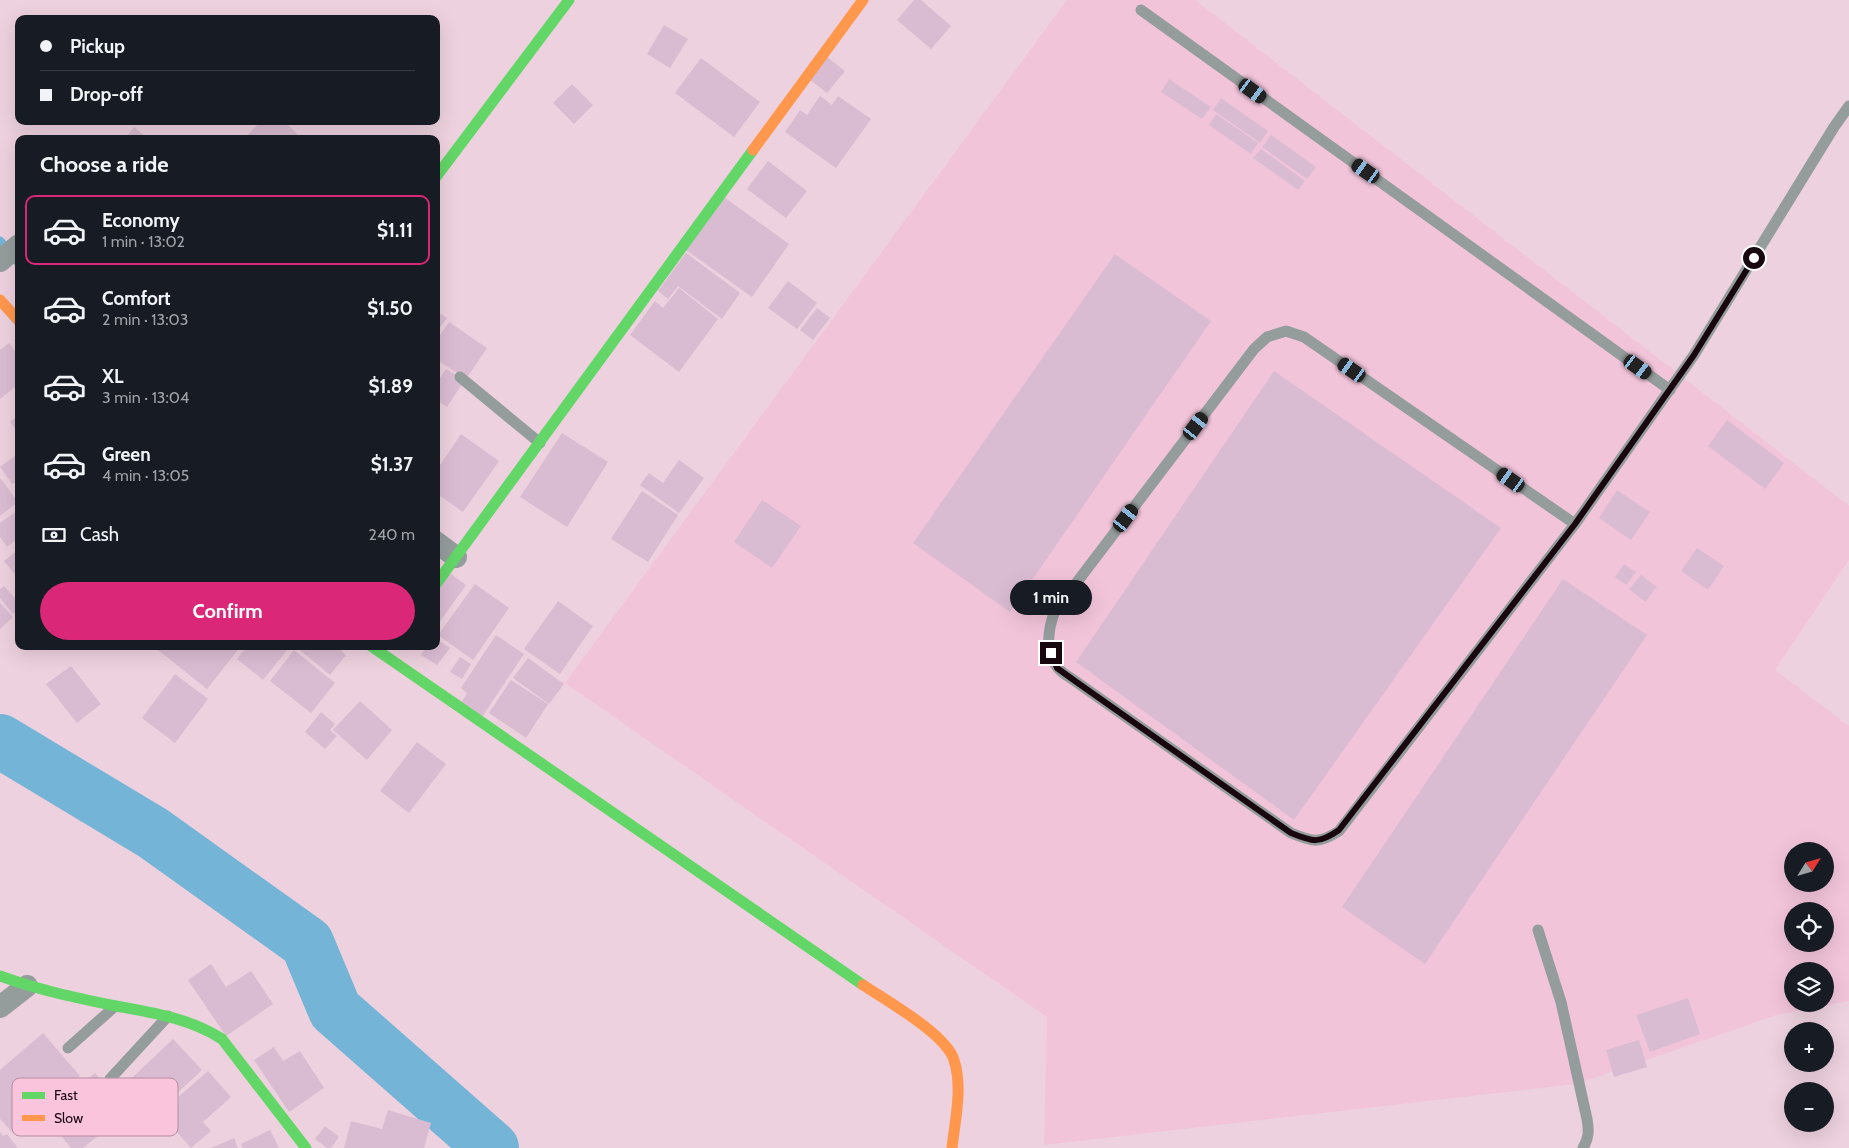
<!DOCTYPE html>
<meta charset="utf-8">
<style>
:root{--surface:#171b24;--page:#242831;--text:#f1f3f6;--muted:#9ea1a6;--line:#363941;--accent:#db2777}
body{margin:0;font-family:Cabin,sans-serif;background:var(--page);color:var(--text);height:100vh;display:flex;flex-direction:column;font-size:19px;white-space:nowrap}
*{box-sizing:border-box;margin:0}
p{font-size:16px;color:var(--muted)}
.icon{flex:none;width:28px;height:28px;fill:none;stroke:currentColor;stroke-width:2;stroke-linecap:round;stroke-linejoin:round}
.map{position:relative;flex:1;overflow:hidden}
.sheet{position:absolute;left:15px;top:135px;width:425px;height:515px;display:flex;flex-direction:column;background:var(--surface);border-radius:10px;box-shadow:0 5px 20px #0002}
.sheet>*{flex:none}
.guide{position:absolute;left:15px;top:15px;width:425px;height:110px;border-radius:10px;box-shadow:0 5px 20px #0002;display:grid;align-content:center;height:110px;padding:0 25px;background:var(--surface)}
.needle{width:32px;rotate:53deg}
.tools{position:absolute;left:1784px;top:842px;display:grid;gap:10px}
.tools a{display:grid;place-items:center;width:50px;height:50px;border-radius:50%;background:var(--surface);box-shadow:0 5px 20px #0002;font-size:25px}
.end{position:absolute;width:22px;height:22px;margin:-11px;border:6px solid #190710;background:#fff;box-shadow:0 0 0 2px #fff}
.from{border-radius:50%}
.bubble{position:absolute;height:35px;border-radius:18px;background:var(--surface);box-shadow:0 5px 20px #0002;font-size:16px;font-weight:800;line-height:35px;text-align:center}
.car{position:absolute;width:15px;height:30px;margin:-15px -8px;border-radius:6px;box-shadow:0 0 4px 1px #0007;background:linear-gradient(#222 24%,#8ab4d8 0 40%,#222 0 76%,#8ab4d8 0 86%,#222 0)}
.guide b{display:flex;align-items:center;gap:18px;height:48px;font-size:19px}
.guide b+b{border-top:1px solid var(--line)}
.guide i{width:12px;height:12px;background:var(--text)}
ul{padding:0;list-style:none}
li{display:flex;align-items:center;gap:15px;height:70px;margin:0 10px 8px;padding:0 15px;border:2px solid transparent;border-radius:10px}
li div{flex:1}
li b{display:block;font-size:19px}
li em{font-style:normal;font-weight:800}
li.selected{border-color:var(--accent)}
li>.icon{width:45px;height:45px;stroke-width:1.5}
h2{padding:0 25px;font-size:22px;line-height:60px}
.pay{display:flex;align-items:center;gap:12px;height:55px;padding:0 25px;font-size:19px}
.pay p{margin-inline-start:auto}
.cta{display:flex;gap:10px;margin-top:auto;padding:10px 25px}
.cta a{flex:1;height:58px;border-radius:30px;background:var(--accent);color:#fff;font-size:20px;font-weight:800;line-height:58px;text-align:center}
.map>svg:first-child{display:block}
.built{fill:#f2c4da;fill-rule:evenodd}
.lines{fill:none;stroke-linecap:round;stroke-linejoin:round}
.stream{stroke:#74b4d6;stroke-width:9}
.river{stroke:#74b4d6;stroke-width:54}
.building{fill:#dabcd2}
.lane{stroke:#959d9c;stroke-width:11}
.street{stroke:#959d9c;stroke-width:22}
.fast{stroke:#63d668;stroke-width:11}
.slow{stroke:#ff974d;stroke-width:11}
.route{stroke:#190710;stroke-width:6}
.key{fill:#fac4dd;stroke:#b68ba0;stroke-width:1}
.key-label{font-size:14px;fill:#190710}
</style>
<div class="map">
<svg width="1849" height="1148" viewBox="0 0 1849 1148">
<rect width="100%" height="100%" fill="#edd1de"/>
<!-- built -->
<path class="built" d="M1067 0H1195L1849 506V560L1775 670 1849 726V1001L1780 1014 1576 1084 1044 1145 1047 1017 565 683ZM1792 851H1825V884H1792ZM1792 911H1825V944H1792ZM1792 971H1825V1004H1792Z"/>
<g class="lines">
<!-- stream -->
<path class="stream" d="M0 241 19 263"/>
<!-- river -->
<path class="river" d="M0 741 153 833 307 943 335 1010 492 1148"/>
</g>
<!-- building -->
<path class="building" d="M914 0H921L951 26 931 49 897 20Z
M664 25 688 39 670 68 647 54Z
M827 57 845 71 827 93 809 79Z
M701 58 760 102 734 137 675 93Z
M1169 79 1211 107 1202 119 1161 92Z
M572 84 593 105 574 124 553 103Z
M820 96 832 105 838 96 871 119 836 168 785 132 800 110 807 115Z
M1221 98 1268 131 1260 143 1213 110Z
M1216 114 1258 143 1251 154 1209 125Z
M261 121H284L302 139H244Z
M134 127 148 139H125Z
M1271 135 1316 167 1307 179 1262 147Z
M1261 149 1305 181 1298 190 1253 158Z
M768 161 807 191 786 218 747 189Z
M724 197 789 244 752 297 686 250Z
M686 253 740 293 722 319 678 286 668 299 658 291Z
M1115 254 1211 321 1010 612 913 543Z
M788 281 817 303 797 329 768 308Z
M679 288 718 319 679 372 630 335 655 301 663 308Z
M817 308 830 318 813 340 800 330Z
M436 311 447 318 436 333Z
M449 322 487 348 466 379 436 359V341Z
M9 343 19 356V384L0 399V350Z
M446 369 456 375 454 378 462 384 447 407 436 400V384Z
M1274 371 1501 528 1294 820 1076 662Z
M19 415V434L10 422Z
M1727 420 1784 463 1765 489 1708 446Z
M562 433 608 462 567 527 520 497Z
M461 434 499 461 463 512 436 493V471Z
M19 453V480L12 484 0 467Z
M679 460 704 478 679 513 640 485 649 473 663 483Z
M0 478 18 502 0 516Z
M1617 490 1650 512 1631 540 1599 518Z
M642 491 678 515 648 562 611 539Z
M762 500 801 526 772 568 734 542Z
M17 511 19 514V538L7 547 0 537V523Z
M1697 548 1724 566 1708 590 1681 571Z
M19 549V579L4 561Z
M1624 564 1636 572 1626 585 1615 577Z
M447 571 466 585 436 627V587Z
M1641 575 1657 587 1645 602 1629 589Z
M1563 579 1647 635 1425 964 1342 907Z
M475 584 509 608 473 660 438 635Z
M4 586 19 603V609L13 614 0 598V589Z
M558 601 593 626 560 674 524 649Z
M0 603 13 617 0 629Z
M496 635 524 654 482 717 461 703 467 693 461 688Z
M436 639 450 648 437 665 421 655 427 646H436Z
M153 646H241L207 689Z
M247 646H282L287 650 263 680 237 659Z
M295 646H336L346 655 330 675Z
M294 650 335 683 311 713 270 681Z
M460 657 471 664 462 679 450 672Z
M528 658 564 684 549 704 513 678Z
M71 666 101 704 77 723 46 684Z
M175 674 208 699 175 743 142 718Z
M511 680 548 704 526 738 489 713Z
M360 701 392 730 367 760 333 730Z
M321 712 335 724 330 730 337 736 325 749 305 732Z
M417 742 446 764 409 813 380 791Z
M211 964 226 987 251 971 273 1004 226 1036 188 980Z
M1688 998 1700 1034 1650 1052 1636 1015Z
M43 1033 80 1076 14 1134 0 1119V1070Z
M173 1039 202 1070 143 1125 115 1094Z
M1639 1040 1647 1067 1614 1077 1606 1050Z
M274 1047 283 1061 300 1051 324 1088 289 1112 254 1060Z
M208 1071 231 1097 203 1122 211 1131 191 1148 160 1113Z
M95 1073 127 1112 83 1148H71L44 1115Z
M388 1110 431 1123 424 1148H344L351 1121 382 1129Z
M325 1126 339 1137 331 1148H327L315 1139Z
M270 1130 279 1148H243L241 1144Z
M0 1132 3 1136 7 1134 18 1148H0Z
M234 1138 238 1148H211Z"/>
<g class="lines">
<!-- lane -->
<path class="lane" d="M1141 10 1670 390
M460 377 540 443
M1575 524 1304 337 1286 331 1267 337 1254 349 1055 611C1048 628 1044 654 1059 669 1063 674 1070 677 1075 681L1291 833C1313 842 1319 844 1339 831L1575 524 1694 355 1834 127 1849 106
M1538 930 1561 1002 1587 1119C1589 1131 1589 1138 1583 1148
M68 1048 113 1008
M110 1079 168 1016"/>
<!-- street -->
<path class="street" d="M0 261 19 245
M436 542 456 557
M0 1007 27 986"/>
<!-- fast -->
<path class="fast" d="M436 177 569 0
M436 584 753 150
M371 646 863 985
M0 976C38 990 77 998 116 1006 154 1013 189 1018 222 1039L306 1148"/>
<!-- slow -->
<path class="slow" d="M753 150 863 0
M0 300 19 321
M863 985C887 1001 946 1034 954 1060 963 1088 955 1120 952 1148"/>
</g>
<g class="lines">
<!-- route -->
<path class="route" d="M1051 653 1057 668 1075 681 1291 833C1313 842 1319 844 1339 830L1575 524 1694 355 1754 258"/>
</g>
<!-- legend -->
<rect x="12" y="1078" width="166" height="58" rx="8" class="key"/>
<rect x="22" y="1092" width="23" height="7" fill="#63d668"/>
<rect x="22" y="1115" width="23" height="6" fill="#ff974d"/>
<g class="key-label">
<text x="54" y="1100">Fast</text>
<text x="54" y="1123">Slow</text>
</g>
</svg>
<div class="tools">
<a><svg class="needle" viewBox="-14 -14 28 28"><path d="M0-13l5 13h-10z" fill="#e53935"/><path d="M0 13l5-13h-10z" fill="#9ea1a6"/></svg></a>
<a><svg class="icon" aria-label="locate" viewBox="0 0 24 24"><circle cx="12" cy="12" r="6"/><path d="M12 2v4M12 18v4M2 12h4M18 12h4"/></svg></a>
<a><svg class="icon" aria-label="layers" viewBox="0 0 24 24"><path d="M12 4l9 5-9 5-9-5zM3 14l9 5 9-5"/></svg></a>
<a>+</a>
<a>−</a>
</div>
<i class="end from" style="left:1754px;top:258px"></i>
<i class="end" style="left:1051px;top:653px"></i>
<div class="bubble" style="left:1010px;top:580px;width:82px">1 min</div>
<i class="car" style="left:1253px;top:91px;rotate:126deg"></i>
<i class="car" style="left:1366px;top:171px;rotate:305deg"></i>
<i class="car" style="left:1638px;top:367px;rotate:126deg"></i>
<i class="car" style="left:1352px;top:370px;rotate:305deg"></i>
<i class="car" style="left:1196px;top:426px;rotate:37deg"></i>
<i class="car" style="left:1511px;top:480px;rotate:305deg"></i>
<i class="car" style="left:1126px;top:518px;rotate:37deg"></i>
<div class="guide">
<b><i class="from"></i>Pickup</b>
<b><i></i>Drop-off</b>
</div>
<section class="sheet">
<h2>Choose a ride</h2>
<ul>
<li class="selected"><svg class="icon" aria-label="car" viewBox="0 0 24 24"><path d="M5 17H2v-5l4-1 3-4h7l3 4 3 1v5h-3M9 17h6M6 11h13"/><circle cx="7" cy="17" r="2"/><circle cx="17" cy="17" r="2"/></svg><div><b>Economy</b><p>1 min · 13:02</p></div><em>$1.11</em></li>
<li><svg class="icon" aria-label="car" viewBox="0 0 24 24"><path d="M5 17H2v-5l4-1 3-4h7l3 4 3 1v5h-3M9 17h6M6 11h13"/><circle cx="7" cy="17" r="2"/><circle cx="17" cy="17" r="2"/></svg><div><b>Comfort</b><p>2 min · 13:03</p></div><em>$1.50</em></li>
<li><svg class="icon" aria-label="car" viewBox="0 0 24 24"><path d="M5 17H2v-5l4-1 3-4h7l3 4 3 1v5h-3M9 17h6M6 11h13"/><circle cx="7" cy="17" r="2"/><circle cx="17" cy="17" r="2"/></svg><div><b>XL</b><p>3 min · 13:04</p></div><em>$1.89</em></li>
<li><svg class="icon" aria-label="car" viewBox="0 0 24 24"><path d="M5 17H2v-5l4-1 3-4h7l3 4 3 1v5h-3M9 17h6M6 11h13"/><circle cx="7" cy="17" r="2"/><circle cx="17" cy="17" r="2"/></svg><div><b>Green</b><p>4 min · 13:05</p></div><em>$1.37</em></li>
</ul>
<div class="pay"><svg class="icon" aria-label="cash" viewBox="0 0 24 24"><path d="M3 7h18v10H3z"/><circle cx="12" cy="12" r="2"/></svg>Cash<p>240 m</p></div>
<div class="cta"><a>Confirm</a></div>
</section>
</div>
